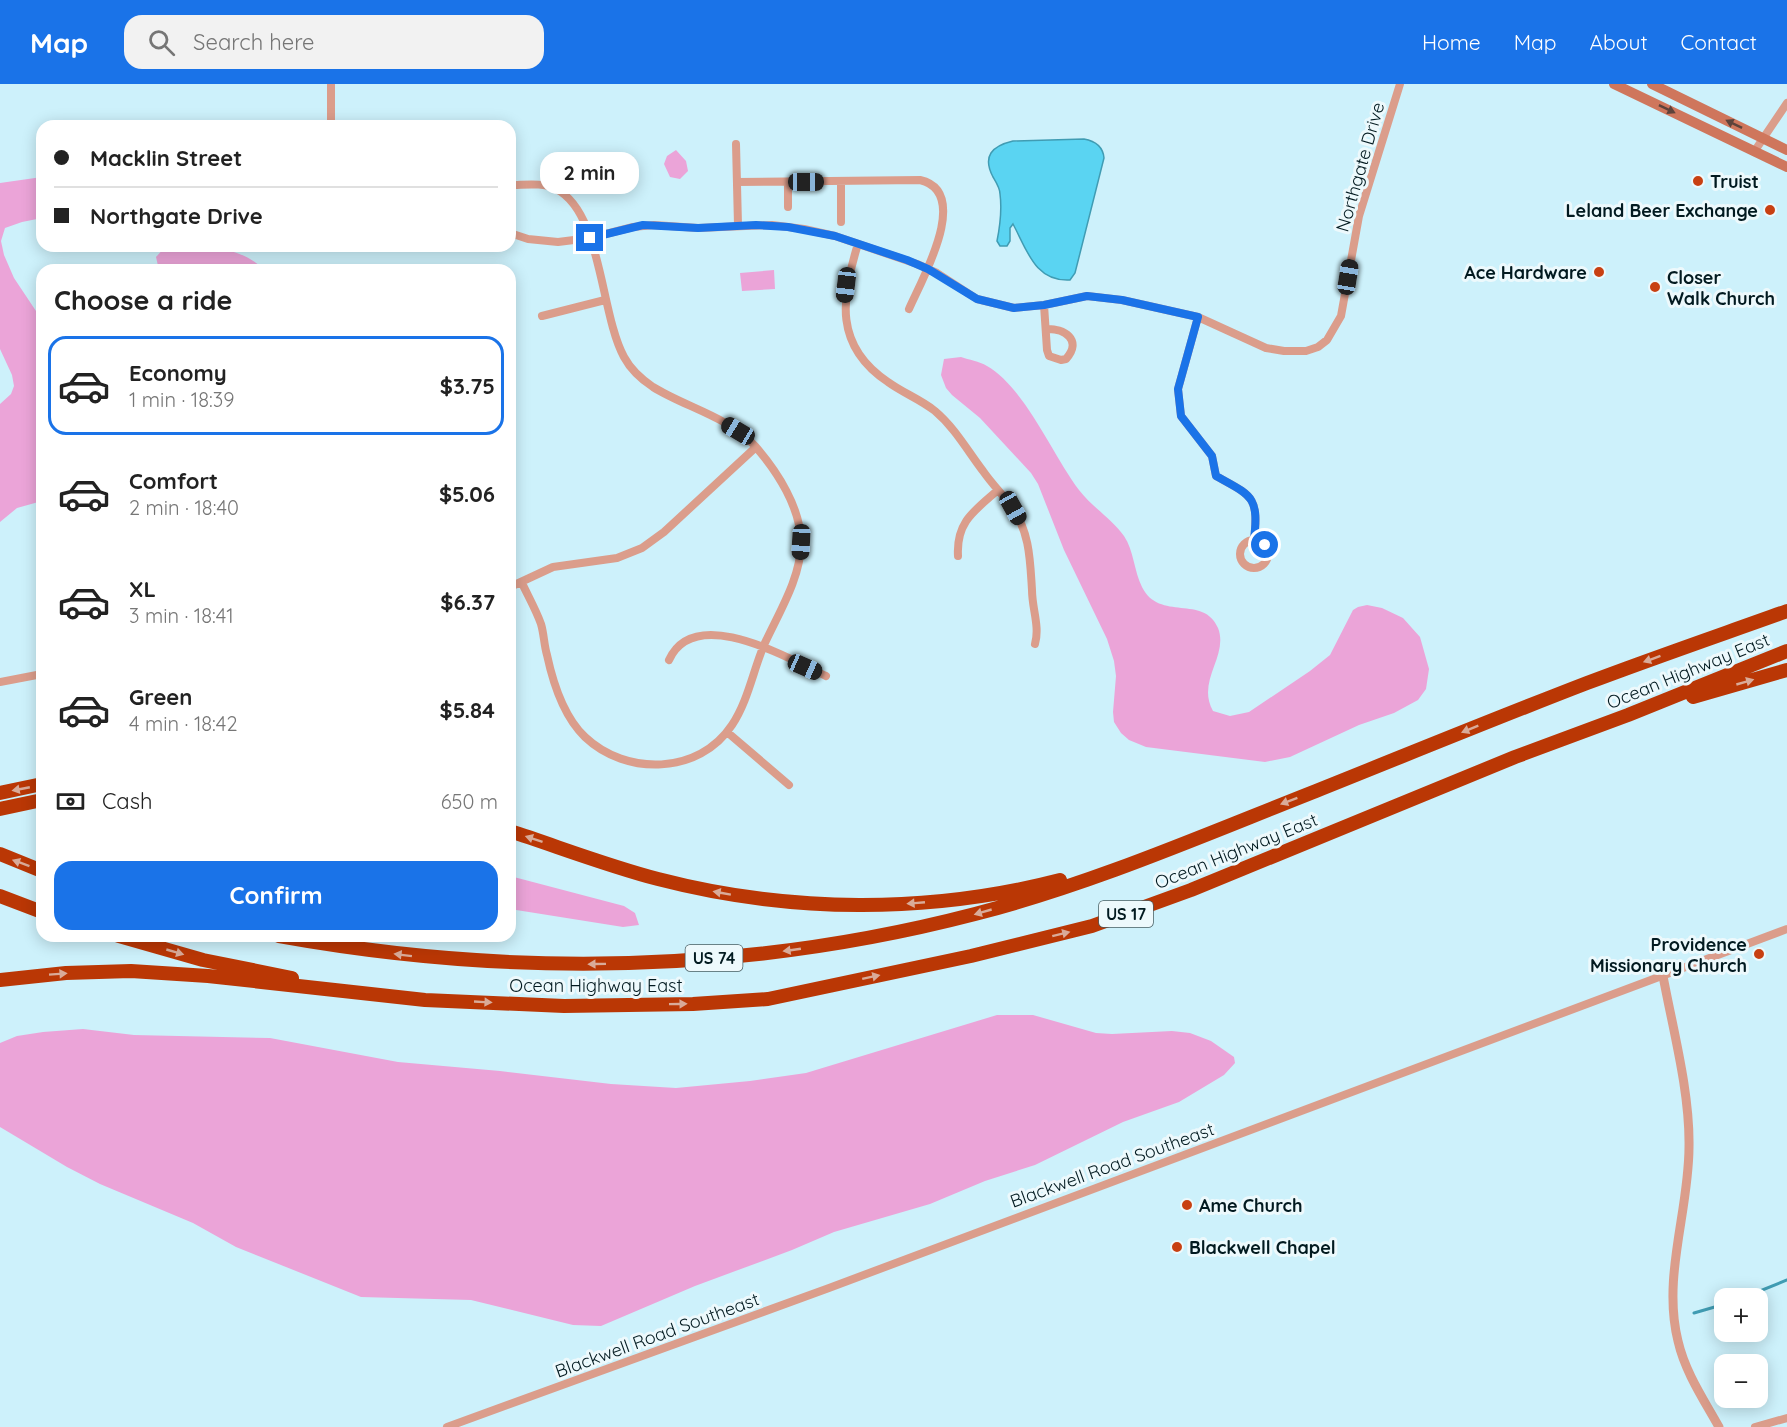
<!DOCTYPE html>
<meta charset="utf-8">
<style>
:root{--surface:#fff;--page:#f2f2f2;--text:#222;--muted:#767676;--line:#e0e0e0;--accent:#1a73e8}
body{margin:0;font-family:Quicksand,sans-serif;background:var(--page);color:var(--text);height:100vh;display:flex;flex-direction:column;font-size:22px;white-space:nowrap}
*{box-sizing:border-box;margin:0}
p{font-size:20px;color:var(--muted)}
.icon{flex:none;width:33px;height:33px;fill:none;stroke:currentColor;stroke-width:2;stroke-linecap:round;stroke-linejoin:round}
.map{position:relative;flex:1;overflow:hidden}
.details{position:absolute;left:36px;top:180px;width:480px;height:678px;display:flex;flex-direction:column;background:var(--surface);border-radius:18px;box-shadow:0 3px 15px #0003}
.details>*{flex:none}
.hud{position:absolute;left:36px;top:36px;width:480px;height:132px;border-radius:18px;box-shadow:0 3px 15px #0003;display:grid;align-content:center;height:132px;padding:0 18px;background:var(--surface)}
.buttons{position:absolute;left:1714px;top:1204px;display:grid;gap:12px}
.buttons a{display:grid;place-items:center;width:54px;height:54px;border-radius:12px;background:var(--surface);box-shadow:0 3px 15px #0003;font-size:30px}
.end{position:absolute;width:27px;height:27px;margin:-14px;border:8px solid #1a73e8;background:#fff;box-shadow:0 0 0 3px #fff}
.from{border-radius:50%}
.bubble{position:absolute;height:42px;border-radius:18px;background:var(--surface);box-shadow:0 3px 15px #0003;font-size:20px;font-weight:700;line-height:42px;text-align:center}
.car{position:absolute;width:18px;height:36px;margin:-18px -9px;border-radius:8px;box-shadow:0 0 4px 2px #0007;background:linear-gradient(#222 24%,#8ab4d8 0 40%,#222 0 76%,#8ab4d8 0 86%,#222 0)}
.hud b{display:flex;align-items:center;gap:21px;height:57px;font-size:22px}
.hud b+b{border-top:2px solid var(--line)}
.hud i{width:15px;height:15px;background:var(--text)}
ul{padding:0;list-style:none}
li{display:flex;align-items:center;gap:18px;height:99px;margin:0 12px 9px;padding:0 6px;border:3px solid transparent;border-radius:18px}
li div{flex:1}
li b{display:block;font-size:22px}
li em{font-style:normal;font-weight:700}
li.on{border-color:var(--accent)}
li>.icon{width:54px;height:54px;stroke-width:1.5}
h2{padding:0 18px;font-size:27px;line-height:72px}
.pay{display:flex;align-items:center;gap:15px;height:66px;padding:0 18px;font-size:22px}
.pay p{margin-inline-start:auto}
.primary-button{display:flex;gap:12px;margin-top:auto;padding:12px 18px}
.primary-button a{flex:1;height:69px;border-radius:18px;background:var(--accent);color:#fff;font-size:24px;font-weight:700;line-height:69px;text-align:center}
header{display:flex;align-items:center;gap:36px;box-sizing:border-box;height:84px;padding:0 30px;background:var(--accent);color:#fff}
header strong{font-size:28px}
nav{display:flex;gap:33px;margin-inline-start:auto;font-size:21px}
.search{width:420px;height:54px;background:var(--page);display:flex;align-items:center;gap:15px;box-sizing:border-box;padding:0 21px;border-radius:18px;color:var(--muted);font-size:22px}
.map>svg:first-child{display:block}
.green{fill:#eba4d8}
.water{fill:#5ad4f2;stroke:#409cb3;stroke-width:1.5}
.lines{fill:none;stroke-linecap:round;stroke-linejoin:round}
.stream{stroke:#409cb3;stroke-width:3}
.minor{stroke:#db9d8b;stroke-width:8}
.tertiary{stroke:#db9d8b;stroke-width:9}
.secondary{stroke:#cf765c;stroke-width:10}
.motorway{stroke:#ba3705;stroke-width:14}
.oneway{fill:#5e433b}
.oneway2{fill:#d9ab99}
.route{stroke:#1a73e8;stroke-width:8}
.poi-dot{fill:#c84012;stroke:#edf9fc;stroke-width:2}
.labels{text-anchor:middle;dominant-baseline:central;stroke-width:6;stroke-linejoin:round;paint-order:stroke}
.shield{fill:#edf9fc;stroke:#485d62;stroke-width:1.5}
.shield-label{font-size:16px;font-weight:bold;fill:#021a20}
.street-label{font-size:18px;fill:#021a20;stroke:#edf9fc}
.poi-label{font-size:18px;font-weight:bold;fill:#021a20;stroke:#edf9fc;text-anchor:start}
</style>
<header>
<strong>Map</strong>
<div class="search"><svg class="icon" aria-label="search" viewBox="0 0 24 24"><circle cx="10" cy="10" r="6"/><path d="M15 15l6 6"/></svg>Search here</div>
<nav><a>Home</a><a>Map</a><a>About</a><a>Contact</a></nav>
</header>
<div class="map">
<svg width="1787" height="1343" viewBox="0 0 1787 1343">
<rect width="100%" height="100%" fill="#cdf1fb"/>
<!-- green -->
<path class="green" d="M676 66 686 77 688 87 680 95 670 93 664 80 667 72Z
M42 93V134L22 138 5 144 1 157 4 171 14 194 42 236V417L17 424 0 438V320L11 310 14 302 12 291 0 265V99Z
M166 162C202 162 237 160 265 186H159L156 173Z
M774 186 775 205 742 207 740 189Z
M961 273C969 276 979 277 987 282 1025 304 1052 370 1079 406 1092 423 1112 435 1124 452 1134 467 1134 487 1142 503 1159 538 1204 510 1218 544 1229 572 1196 597 1213 627L1230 632 1249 628 1310 587 1330 571 1353 526 1358 523 1367 521 1382 524 1403 534 1420 553 1429 585 1426 605 1418 616 1394 629 1359 641 1290 673 1265 678 1146 663 1129 656 1121 649 1114 638 1113 628 1116 592 1114 577 1107 555 1064 466 1038 400 1031 389 980 334 952 311 946 304 941 291 944 275Z
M510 792 624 822 635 829 639 841 623 843 510 825Z
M997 931H1033L1096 949 1112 950 1172 947 1190 949 1211 957 1234 973 1235 979 1224 991 1179 1018 1123 1038 1035 1081 985 1097 930 1120 834 1148 792 1166 695 1202 601 1242 573 1241 471 1216 361 1213 236 1163 193 1139 100 1100 67 1083 0 1043V959L17 952 43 948 83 945 134 951 270 954 398 978 500 987 611 1000 676 1004 750 997 806 989Z"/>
<!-- water -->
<path class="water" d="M1084 55C1095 57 1103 62 1104 74L1075 189 1070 196C1035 198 1027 166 1013 140L1010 144V157L1007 162H1000L997 157C1000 142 1002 125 1000 110 1000 104 996 98 993 93 982 72 992 62 1013 57Z"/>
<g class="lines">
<!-- stream -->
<path class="stream" d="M1740 1215 1787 1196
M1694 1229 1725 1220"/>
<!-- minor -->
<path class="minor" d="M331 0V42
M736 60 738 141
M1754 68 1787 19
M737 98 920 96C973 108 920 199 909 225
M510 101C525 101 542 98 556 105 602 128 600 229 624 273 631 286 641 295 653 303 685 323 729 333 755 362 777 387 801 424 801 459 801 494 778 530 764 561 753 587 748 617 732 641 699 691 626 692 585 653 564 633 553 599 547 571 544 561 544 550 541 540 536 526 528 512 522 499
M788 123V98
M841 138V97
M510 149 528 155 558 158 590 154 633 143 654 141 698 144 772 141 804 145 835 152 917 180 937 189 977 215 1014 224 1044 221 1087 212 1122 216 1198 233 1266 264 1284 267H1306L1318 263 1327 256 1341 232 1359 132 1400 0
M858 160C841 214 834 262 888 298 903 309 920 315 935 327 955 344 967 366 983 387 992 400 1003 411 1012 423 1030 449 1030 476 1032 506 1032 525 1040 542 1035 560
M1044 221 1047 266 1049 272 1061 276 1066 275C1083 256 1064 244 1046 245
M542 232 605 216
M1198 233 1178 305 1181 332 1212 372 1216 392C1252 412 1259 412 1254 456
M1240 470a14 14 0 1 1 28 0a14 14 0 1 1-28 0Z
M958 472C956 438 974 427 998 406
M510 503 553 483 617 474 642 464 664 448 756 363
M669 576C695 519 789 575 826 592
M0 598 42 590
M727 648 789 701
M447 1343 829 1204 1787 845
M1755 1343 1787 1334"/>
<!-- tertiary -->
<path class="tertiary" d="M1663 892C1673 946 1690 1008 1689 1063 1689 1127 1662 1193 1678 1257 1685 1288 1704 1316 1719 1343"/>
<!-- secondary -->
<path class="secondary" d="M1614 0 1787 83
M1652 0 1787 66"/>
<!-- motorway -->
<path class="motorway" d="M1693 613 1787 586
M0 709 42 700
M0 725 42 716
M510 747C559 763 608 782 658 795 789 829 929 830 1060 796
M0 770 42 787
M0 812 42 828
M119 852 203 876 292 894
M279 852C514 894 744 890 975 830 1092 800 1204 751 1316 707 1406 671 1496 634 1587 599 1653 574 1720 551 1787 527
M0 896 66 889 131 887 208 892 425 916 564 922 693 920 768 915 971 872 1092 842 1191 806 1515 673 1628 631 1787 567"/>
</g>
<!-- one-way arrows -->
<defs><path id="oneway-solid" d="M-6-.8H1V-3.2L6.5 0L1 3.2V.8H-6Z" transform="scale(1.5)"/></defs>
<g class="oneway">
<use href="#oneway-solid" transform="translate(1667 25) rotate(26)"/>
<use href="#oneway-solid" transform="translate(1734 40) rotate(-154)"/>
</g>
<g class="oneway2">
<use href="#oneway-solid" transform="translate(1652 575) rotate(160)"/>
<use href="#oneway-solid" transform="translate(1745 598) rotate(-16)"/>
<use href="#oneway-solid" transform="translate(1470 645) rotate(158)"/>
<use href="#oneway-solid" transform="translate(21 705) rotate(169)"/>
<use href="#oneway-solid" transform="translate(1289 717) rotate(159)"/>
<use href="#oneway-solid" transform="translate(534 755) rotate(-162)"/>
<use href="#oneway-solid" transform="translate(21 779) rotate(-160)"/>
<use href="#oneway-solid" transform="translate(722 809) rotate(-170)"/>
<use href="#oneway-solid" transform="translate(916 819) rotate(175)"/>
<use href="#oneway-solid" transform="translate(983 828) rotate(164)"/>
<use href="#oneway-solid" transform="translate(1061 850) rotate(-14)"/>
<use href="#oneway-solid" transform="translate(792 866) rotate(172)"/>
<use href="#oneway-solid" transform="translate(175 868) rotate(16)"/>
<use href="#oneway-solid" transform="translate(403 871) rotate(-173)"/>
<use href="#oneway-solid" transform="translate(597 880) rotate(179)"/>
<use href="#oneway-solid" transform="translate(58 890) rotate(-4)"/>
<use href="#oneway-solid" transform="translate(871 893) rotate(-12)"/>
<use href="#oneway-solid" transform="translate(483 918) rotate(3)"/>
<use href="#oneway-solid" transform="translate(678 920) rotate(-1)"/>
</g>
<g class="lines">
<!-- route -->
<path class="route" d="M590 154 643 141 698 144 756 141 788 143 835 152 907 176 928 185 977 215 1014 224 1044 221 1087 212 1122 216 1198 233 1178 305 1181 332 1212 372 1216 392C1252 412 1259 412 1254 456L1265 461"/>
</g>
<!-- markers -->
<g class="poi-dot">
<circle cx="1698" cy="97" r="6"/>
<circle cx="1770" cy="126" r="6"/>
<circle cx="1599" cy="188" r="6"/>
<circle cx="1655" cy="203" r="6"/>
<circle cx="1759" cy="870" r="6"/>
<circle cx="1187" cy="1121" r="6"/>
<circle cx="1177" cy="1163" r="6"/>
</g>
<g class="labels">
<!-- shield labels -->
<g class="shield">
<rect x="1099" y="817" width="54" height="26" rx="4.5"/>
<rect x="685.5" y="861" width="57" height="26" rx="4.5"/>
</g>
<g class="shield-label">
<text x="1126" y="830">US 17</text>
<text x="714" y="874">US 74</text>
</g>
<!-- street labels -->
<g class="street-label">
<text transform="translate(1360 83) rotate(-74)">Northgate Drive</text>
<text transform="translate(1688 587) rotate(-22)">Ocean Highway East</text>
<text transform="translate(1236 767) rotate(-22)">Ocean Highway East</text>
<text x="596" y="901">Ocean Highway East</text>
<text transform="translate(1112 1081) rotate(-20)">Blackwell Road Southeast</text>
<text transform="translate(657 1251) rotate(-20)">Blackwell Road Southeast</text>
</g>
<!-- poi labels -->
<g class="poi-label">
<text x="1710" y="97">Truist</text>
<text x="1758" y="126" text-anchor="end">Leland Beer Exchange</text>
<text x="1587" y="188" text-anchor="end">Ace Hardware</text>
<text x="1667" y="193">Closer<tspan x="1667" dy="21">Walk Church</tspan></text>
<text x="1747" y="860" text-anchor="end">Providence<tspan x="1747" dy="21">Missionary Church</tspan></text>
<text x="1199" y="1121">Ame Church</text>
<text x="1189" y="1163">Blackwell Chapel</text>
</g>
</g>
</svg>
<div class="buttons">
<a>+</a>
<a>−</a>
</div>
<i class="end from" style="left:1265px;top:461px"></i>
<i class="end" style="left:590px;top:154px"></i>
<div class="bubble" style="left:540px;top:68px;width:99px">2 min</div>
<i class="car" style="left:806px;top:98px;rotate:90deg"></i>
<i class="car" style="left:1348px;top:193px;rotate:9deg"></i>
<i class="car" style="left:846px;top:201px;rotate:187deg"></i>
<i class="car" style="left:738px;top:347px;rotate:301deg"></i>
<i class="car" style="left:1013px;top:424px;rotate:151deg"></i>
<i class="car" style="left:801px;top:458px;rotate:183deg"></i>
<i class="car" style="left:805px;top:583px;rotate:114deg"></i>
<div class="hud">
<b><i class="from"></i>Macklin Street</b>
<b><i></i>Northgate Drive</b>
</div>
<section class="details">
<h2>Choose a ride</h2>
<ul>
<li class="on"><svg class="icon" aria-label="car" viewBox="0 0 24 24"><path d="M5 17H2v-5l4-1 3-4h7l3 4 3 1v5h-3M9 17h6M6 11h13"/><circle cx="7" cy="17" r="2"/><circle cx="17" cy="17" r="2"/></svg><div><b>Economy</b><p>1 min · 18:39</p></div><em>$3.75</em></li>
<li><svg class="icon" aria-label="car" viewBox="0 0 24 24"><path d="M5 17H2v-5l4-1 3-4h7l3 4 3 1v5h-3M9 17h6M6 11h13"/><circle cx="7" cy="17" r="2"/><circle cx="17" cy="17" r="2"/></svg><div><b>Comfort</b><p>2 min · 18:40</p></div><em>$5.06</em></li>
<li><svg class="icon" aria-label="car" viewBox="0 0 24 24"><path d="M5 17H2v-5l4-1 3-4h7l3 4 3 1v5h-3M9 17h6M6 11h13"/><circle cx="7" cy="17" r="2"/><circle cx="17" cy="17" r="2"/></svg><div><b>XL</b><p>3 min · 18:41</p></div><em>$6.37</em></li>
<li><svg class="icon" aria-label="car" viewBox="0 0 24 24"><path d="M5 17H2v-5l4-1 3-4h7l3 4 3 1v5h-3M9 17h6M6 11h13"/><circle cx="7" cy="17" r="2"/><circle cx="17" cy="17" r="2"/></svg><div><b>Green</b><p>4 min · 18:42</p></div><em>$5.84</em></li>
</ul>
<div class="pay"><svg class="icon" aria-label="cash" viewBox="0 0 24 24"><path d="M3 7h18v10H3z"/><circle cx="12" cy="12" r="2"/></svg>Cash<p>650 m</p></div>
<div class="primary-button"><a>Confirm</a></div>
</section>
</div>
